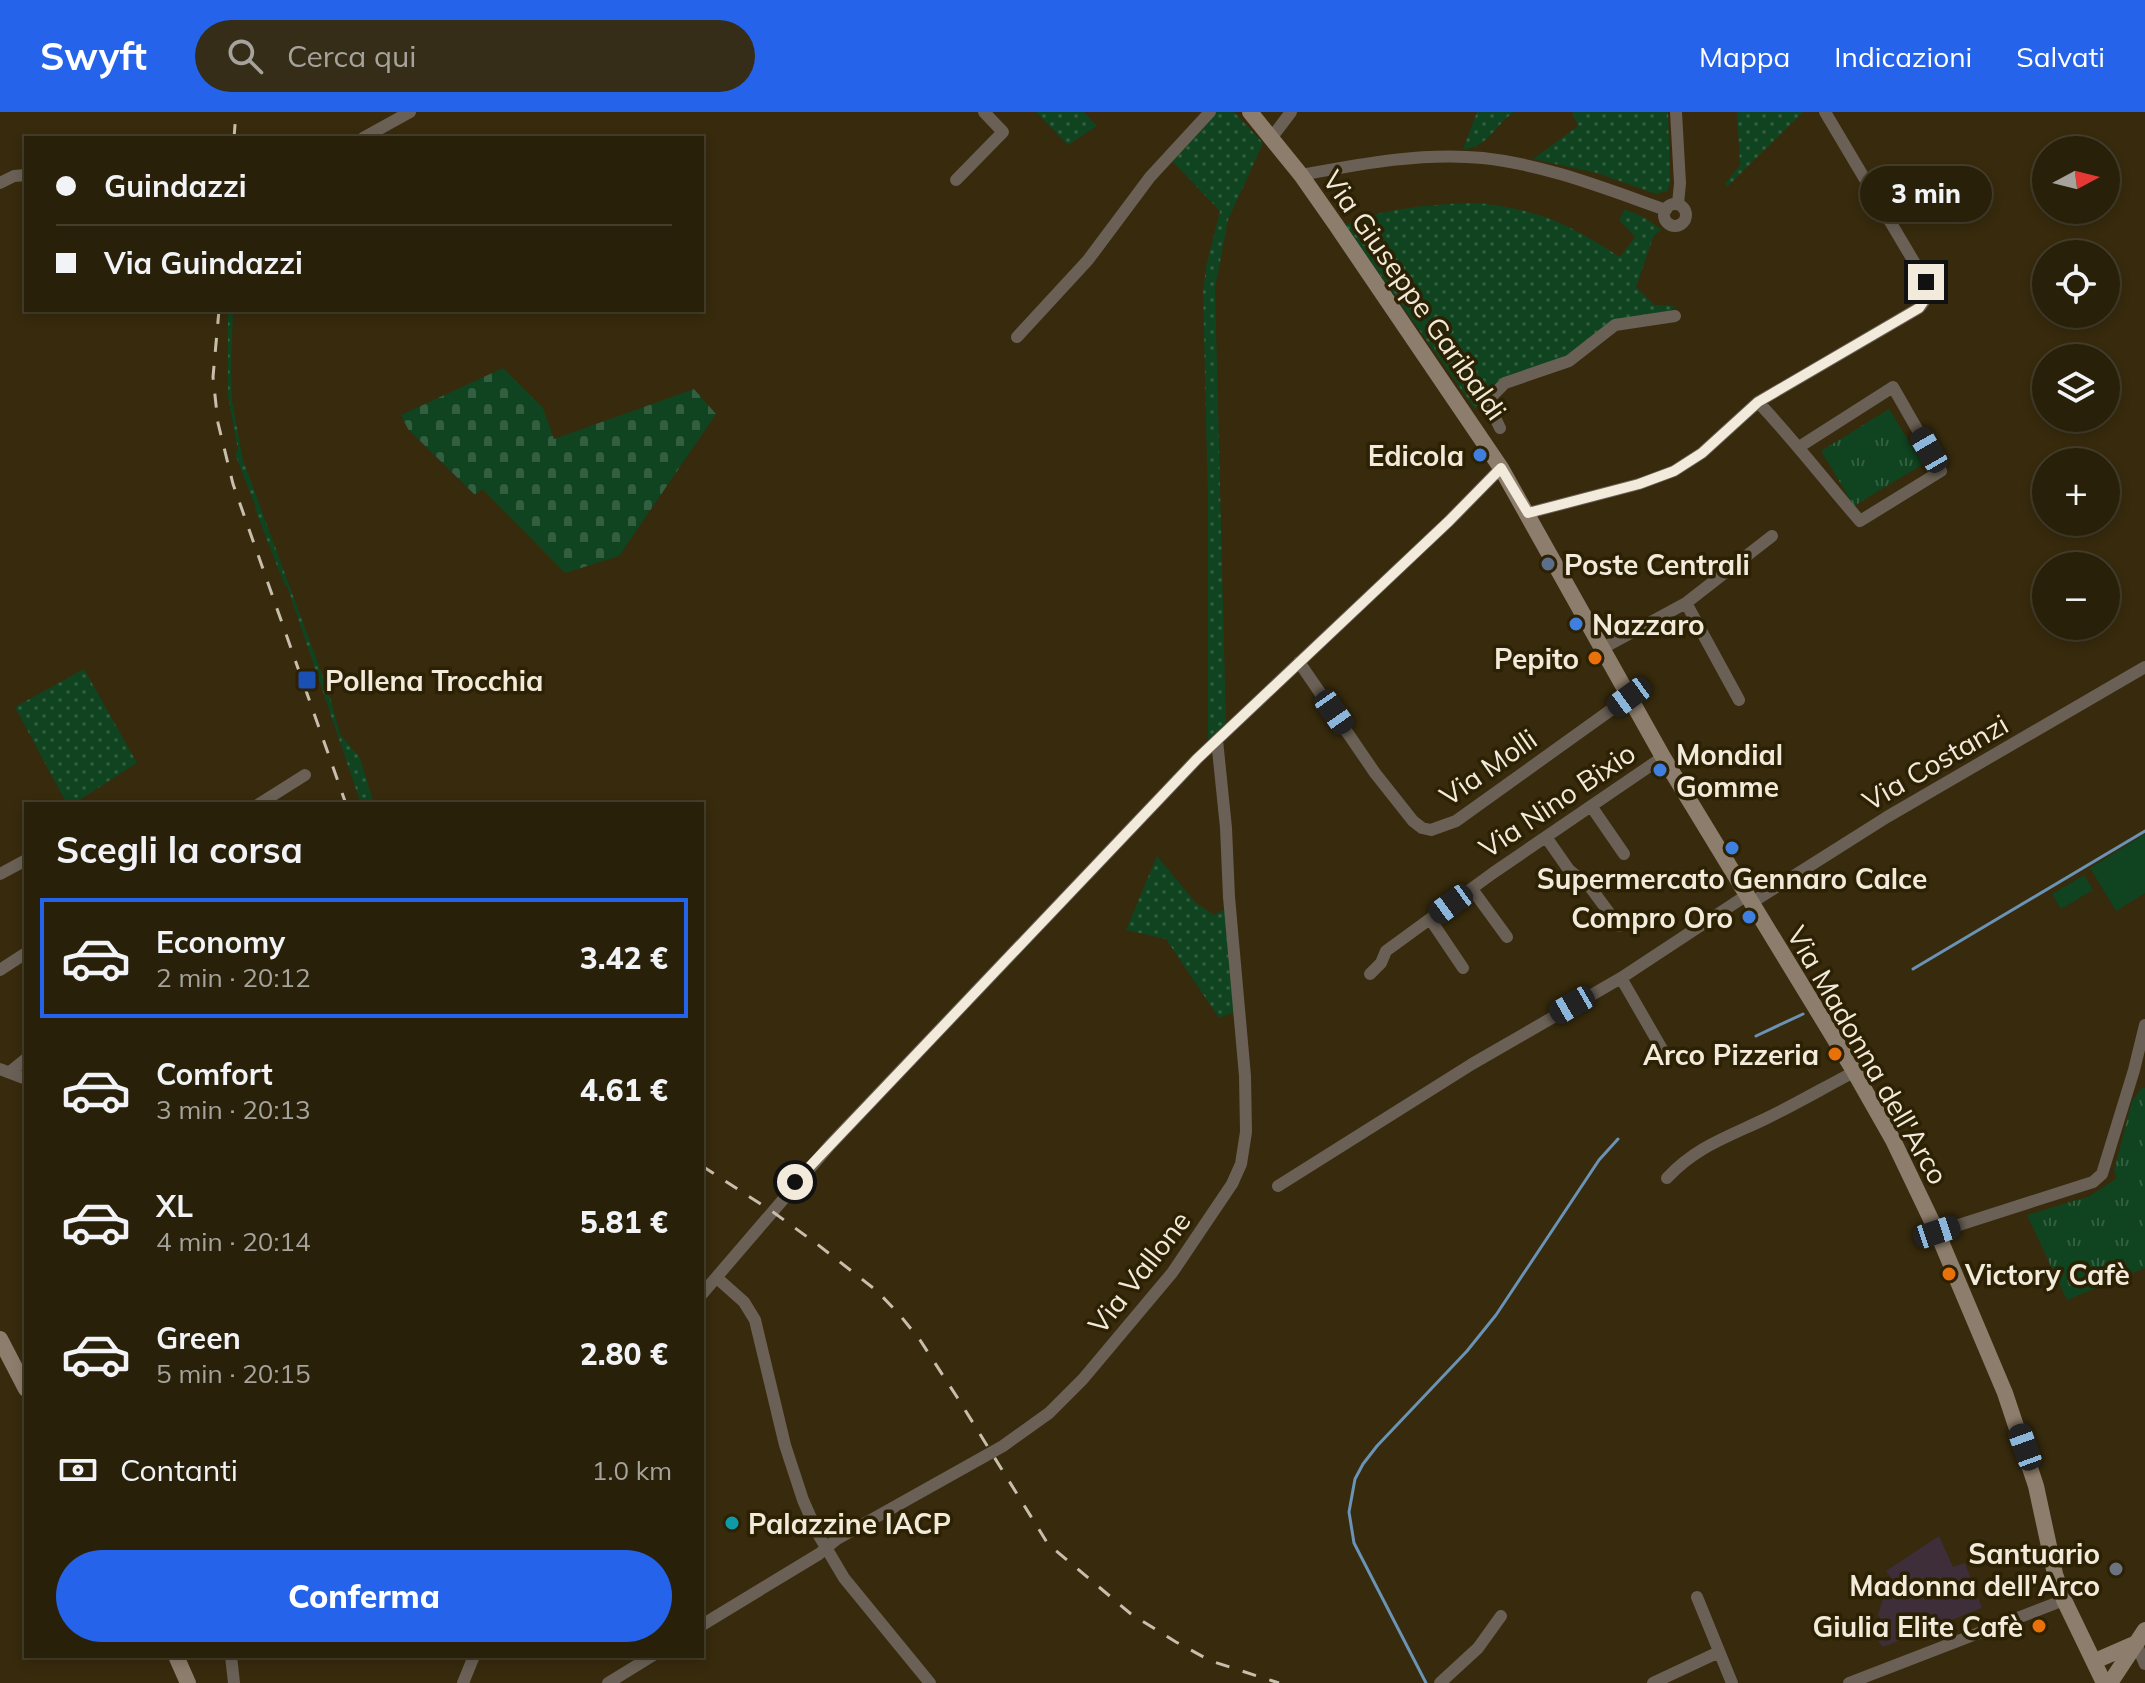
<!DOCTYPE html>
<html lang="it">
<meta charset="utf-8">
<style>
:root{--surface:#29200a;--page:#352d18;--text:#f1f3f6;--muted:#a5a39c;--line:#453e2b;--accent:#2563eb}
body{margin:0;font-family:Mulish,sans-serif;background:var(--page);color:var(--text);height:100vh;display:flex;flex-direction:column;font-size:30px;white-space:nowrap}
*{box-sizing:border-box;margin:0}
p{font-size:26px;color:var(--muted)}
.icon{flex:none;width:44px;height:44px;fill:none;stroke:currentColor;stroke-width:2;stroke-linecap:round;stroke-linejoin:round}
.map{position:relative;flex:1;overflow:hidden}
.sheet{position:absolute;left:24px;top:690px;width:680px;height:856px;display:flex;flex-direction:column;background:var(--surface);border-radius:0px;box-shadow:0 4px 12px #0003,0 0 0 2px var(--line)}
.sheet>*{flex:none}
.top-card{position:absolute;left:24px;top:24px;width:680px;height:176px;border-radius:0px;box-shadow:0 4px 12px #0003,0 0 0 2px var(--line);display:grid;align-content:center;height:176px;padding:0 32px;background:var(--surface)}
.needle{width:52px;rotate:83deg}
.fabs{position:absolute;left:2032px;top:24px;display:grid;gap:16px}
.fabs a{display:grid;place-items:center;width:88px;height:88px;border-radius:50%;background:var(--surface);box-shadow:0 4px 12px #0003,0 0 0 2px var(--line);font-size:40px}
.end{position:absolute;width:36px;height:36px;margin:-18px;border:10px solid #f2eada;background:#111;box-shadow:0 0 0 4px #111}
.from{border-radius:50%}
.bubble{position:absolute;height:56px;border-radius:28px;background:var(--surface);box-shadow:0 4px 12px #0003,0 0 0 2px var(--line);font-size:26px;font-weight:800;line-height:56px;text-align:center}
.car{position:absolute;width:24px;height:48px;margin:-24px -12px;border-radius:10px;box-shadow:0 0 6px 2px #0007;background:linear-gradient(#222 24%,#8ab4d8 0 40%,#222 0 76%,#8ab4d8 0 86%,#222 0)}
.top-card b{display:flex;align-items:center;gap:28px;height:76px;font-size:30px}
.top-card b+b{border-top:2px solid var(--line)}
.top-card i{width:20px;height:20px;background:var(--text)}
ul{padding:0;list-style:none}
li{display:flex;align-items:center;gap:24px;height:120px;margin:0 16px 12px;padding:0 16px;border:4px solid transparent;border-radius:0px}
li div{flex:1}
li b{display:block;font-size:30px}
li em{font-style:normal;font-weight:800}
li.active{border-color:var(--accent)}
li>.icon{width:72px;height:72px;stroke-width:1.5}
h2{padding:0 32px;font-size:36px;line-height:96px}
.pay{display:flex;align-items:center;gap:20px;height:88px;padding:0 32px;font-size:30px}
.pay p{margin-inline-start:auto}
.button{display:flex;gap:16px;margin-top:auto;padding:16px 32px}
.button a{flex:1;height:92px;border-radius:48px;background:var(--accent);color:#fff;font-size:32px;font-weight:800;line-height:92px;text-align:center}
header{display:flex;align-items:center;gap:48px;box-sizing:border-box;height:112px;padding:0 40px;background:var(--accent);color:#fff}
header strong{font-size:38px}
nav{display:flex;gap:44px;margin-inline-start:auto;font-size:28px}
.search{width:560px;height:72px;background:var(--page);display:flex;align-items:center;gap:20px;box-sizing:border-box;padding:0 28px;border-radius:44px;color:var(--muted);font-size:30px}
.map>svg:first-child{display:block}
.education{fill:#3e2e3a}
.grass{fill:url(#grass-dots)}
.cemetery{fill:url(#cemetery-stones)}
.park{fill:url(#park-tufts)}
.pitch{fill:#104320}
.lines{fill:none;stroke-linecap:round;stroke-linejoin:round}
.stream{stroke:#6a93b5;stroke-width:3}
.street{stroke:#6a6055;stroke-width:12}
.secondary{stroke:#8d7d6c;stroke-width:16}
.rail{stroke:#c8beac;stroke-width:3;stroke-dasharray:14 14;stroke-linecap:butt}
.route{stroke:#f2eada;stroke-width:10}
.shop-dot{fill:#3f7fe0;stroke:#2d2104;stroke-width:3}
.service-dot{fill:#5c6f8a;stroke:#2d2104;stroke-width:3}
.food-dot{fill:#e8710a;stroke:#2d2104;stroke-width:3}
.transit-dot{fill:#1a4fb4;stroke:#2d2104;stroke-width:3}
.culture-dot{fill:#0f9aa8;stroke:#2d2104;stroke-width:3}
.worship-dot{fill:#6b7280;stroke:#2d2104;stroke-width:3}
.labels{text-anchor:middle;dominant-baseline:central;stroke-width:7;stroke-linejoin:round;paint-order:stroke}
.street-label{font-size:28px;fill:#f2eada;stroke:#2d2104}
.poi-label{font-size:28px;font-weight:bold;fill:#f2eada;stroke:#2d2104;text-anchor:end}
</style>
<header>
<strong>Swyft</strong>
<div class="search"><svg class="icon" aria-label="search" viewBox="0 0 24 24"><circle cx="10" cy="10" r="6"/><path d="M15 15l6 6"/></svg>Cerca qui</div>
<nav><a>Mappa</a><a>Indicazioni</a><a>Salvati</a></nav>
</header>
<div class="map">
<svg width="2145" height="1571" viewBox="0 0 2145 1571">
<defs>
<pattern id="grass-dots" width="8" height="8" patternUnits="userSpaceOnUse" patternTransform="scale(2)"><rect width="8" height="8" fill="#104320"/><path d="M2 2h.1M6 6h.1" fill="none" stroke="#335e40" stroke-width="1.8" stroke-linecap="round"/></pattern>
<pattern id="cemetery-stones" width="16" height="16" patternUnits="userSpaceOnUse" patternTransform="scale(2)"><rect width="16" height="16" fill="#104320"/><path d="M2 7V4a2 2 0 0 1 4 0v3zM10 15v-3a2 2 0 0 1 4 0v3z" fill="#335e40"/></pattern>
<pattern id="park-tufts" width="24" height="20" patternUnits="userSpaceOnUse" patternTransform="scale(2)"><rect width="24" height="20" fill="#104320"/><path d="M3 7l-1-3M5 7V3M7 7l1-3M15 17l-1-3M17 17v-4M19 17l1-3" fill="none" stroke="#335e40"/></pattern>
</defs>
<rect width="100%" height="100%" fill="#372a0d"/>
<!-- education -->
<path class="education" d="M1939 1424 1953 1455 1965 1451 1982 1496 1883 1535 1878 1529 1877 1516 1882 1509 1878 1503 1882 1489 1896 1473 1886 1459Z"/>
<!-- grass -->
<path class="grass" d="M1036 0H1084L1097 14 1068 33Z
M1216 0H1234L1263 31 1228 108 1215 176 1226 612 1208 628V390L1203 181 1206 155 1220 99 1171 48Z
M1477 0H1514C1498 10 1485 38 1463 37Z
M1572 0H1668L1670 71 1667 79 1656 82 1597 61 1533 47 1578 14Z
M1737 0H1803L1728 74 1725 72 1740 53Z
M1478 91C1541 98 1568 112 1620 145L1635 125 1619 108 1625 97 1645 106 1662 118 1654 123 1636 175 1654 193 1675 194 1670 200 1617 209 1563 249 1483 288 1475 297 1345 113C1387 95 1433 92 1478 91Z
M228 198H233L231 255 232 288 243 348 329 581 340 622 360 646 374 692H361L287 474H285L255 397 256 396 235 342 238 338 228 284Z
M84 557 137 651 73 692H67L15 595Z
M1157 744 1196 791 1214 803 1225 797 1234 900 1219 906 1166 827 1126 818Z"/>
<!-- cemetery -->
<path class="cemetery" d="M503 256 543 296 554 327 694 277 716 302 619 444 565 461 482 377 475 383 408 317 401 303Z"/>
<!-- park -->
<path class="park" d="M1889 297 1923 352 1854 394 1821 339Z
M2142 976H2145V1156L2067 1188 2027 1103 2090 1084 2117 1066 2114 1059 2132 989Z"/>
<!-- pitch -->
<path class="pitch" d="M2145 722V781L2116 799 2090 756Z
M2084 763 2093 778 2061 797 2052 782Z"/>
<g class="lines">
<!-- stream -->
<path class="stream" d="M1913 857 2145 719
M1756 924 1803 902
M1426 1571 1354 1431 1349 1400 1355 1367 1363 1352 1377 1334 1467 1239 1496 1203 1599 1048 1618 1027"/>
<!-- street -->
<path class="street" d="M1676 0 1680 71 1678 92
M1272 25 1291 0
M363 26 410 0
M1301 63C1360 52 1422 40 1483 46 1547 53 1606 77 1666 98
M956 68 1003 20 984 0
M0 71 14 64 26 63
M1664 103a11 11 0 1 1 22 0a11 11 0 1 1-22 0Z
M1017 225 1088 148 1150 65 1210 0
M1758 290C1794 328 1826 370 1860 409L1941 359 1893 275 1799 335
M1500 316 1487 289 1505 271 1569 249 1615 213 1675 204
M1528 401 1639 372 1674 359 1702 341 1758 290 1919 196C1927 188 1928 181 1926 170L1825 0
M1686 491 1739 588
M1603 536 1686 491 1772 424
M1299 550 1375 661 1413 709 1422 716 1431 718 1456 709 1629 585
M259 692 305 663
M1591 694 1624 742
M1546 725 1569 758 1590 775 1619 814
M0 762 26 748
M1472 777 1507 825
M1751 791 1887 705 2145 555
M1430 807 1463 856
M0 858 26 841
M1370 862 1381 851 1386 839 1493 761 1663 645
M1621 866 1666 944
M0 957 26 967
M10 960 26 947
M1667 1066C1697 1034 1728 1025 1767 1006 1796 992 1825 975 1854 960
M1278 1074 1472 952 1621 866 1747 783
M1937 1120 2093 1070 2102 1062 2134 958 2145 913
M717 1166 744 1190 755 1208 785 1333 803 1388 818 1422 844 1466 930 1571
M702 1182 830 1033 1197 647 1449 409 1501 356
M1697 1485 1732 1571
M702 1513 819 1442 837 1427 1003 1334 1049 1301 1083 1267 1172 1161 1232 1072 1241 1052 1246 1020 1245 964 1229 785 1226 716 1217 628
M2139 1526 2138 1536 2145 1552
M231 1544 234 1571
M463 1571 474 1544
M608 1571 652 1544
M1440 1571 1478 1536 1501 1504
M1653 1571 1719 1540
M1849 1571 2064 1488"/>
<!-- secondary -->
<path class="secondary" d="M1250 0 1301 63 1336 113 1501 356 1663 645 1851 954 1893 1028 1937 1120 2005 1281 2036 1374 2055 1462 2064 1488 2104 1571
M0 1227 26 1277
M176 1544 188 1571
M2095 1549 2134 1532
M2110 1571 2145 1518"/>
<!-- rail -->
<path class="rail" d="M234 26 236 0
M219 198 213 265 218 311 233 372 346 692
M702 1054 773 1100 817 1132 877 1179 899 1202 920 1228 957 1285 1048 1432 1131 1502 1176 1530 1211 1549 1279 1571"/>
</g>
<g class="lines">
<!-- route -->
<path class="route" d="M795 1070 1197 647 1449 409 1501 356 1528 401 1639 372 1674 359 1702 341 1758 290 1919 196 1927 184 1926 170"/>
</g>
<!-- markers -->
<g class="shop-dot">
<circle cx="1480" cy="343" r="8"/>
<circle cx="1576" cy="512" r="8"/>
<circle cx="1660" cy="658" r="8"/>
<circle cx="1732" cy="736" r="8"/>
<circle cx="1749" cy="805" r="8"/>
</g>
<circle class="service-dot" cx="1548" cy="452" r="8"/>
<g class="food-dot">
<circle cx="1595" cy="546" r="8"/>
<circle cx="1835" cy="942" r="8"/>
<circle cx="1949" cy="1162" r="8"/>
<circle cx="2039" cy="1514" r="8"/>
</g>
<rect class="transit-dot" x="297" y="558" width="20" height="20" rx="4"/>
<circle class="culture-dot" cx="732" cy="1411" r="8"/>
<circle class="worship-dot" cx="2116" cy="1457" r="8"/>
<g class="labels">
<!-- street labels -->
<g class="street-label">
<text transform="translate(1415 183) rotate(55)">Via Giuseppe Garibaldi</text>
<text transform="translate(1935 650) rotate(-30)">Via Costanzi</text>
<text transform="translate(1488 655) rotate(-35)">Via Molli</text>
<text transform="translate(1557 688) rotate(-34)">Via Nino Bixio</text>
<text transform="translate(1868 943) rotate(60)">Via Madonna dell'Arco</text>
<text transform="translate(1139 1160) rotate(-52)">Via Vallone</text>
</g>
<!-- poi labels -->
<g class="poi-label">
<text x="1464" y="343">Edicola</text>
<text x="1564" y="452" text-anchor="start">Poste Centrali</text>
<text x="1592" y="512" text-anchor="start">Nazzaro</text>
<text x="1579" y="546">Pepito</text>
<text x="325" y="568" text-anchor="start">Pollena Trocchia</text>
<text x="1676" y="642" text-anchor="start">Mondial<tspan x="1676" dy="32">Gomme</tspan></text>
<text x="1732" y="766" text-anchor="middle">Supermercato Gennaro Calce</text>
<text x="1733" y="805">Compro Oro</text>
<text x="1819" y="942">Arco Pizzeria</text>
<text x="1965" y="1162" text-anchor="start">Victory Cafè</text>
<text x="748" y="1411" text-anchor="start">Palazzine IACP</text>
<text x="2100" y="1441">Santuario<tspan x="2100" dy="32">Madonna dell'Arco</tspan></text>
<text x="2023" y="1514">Giulia Elite Cafè</text>
</g>
</g>
</svg>
<div class="fabs">
<a><svg class="needle" viewBox="-14 -14 28 28"><path d="M0-13l5 13h-10z" fill="#e53935"/><path d="M0 13l5-13h-10z" fill="#a5a39c"/></svg></a>
<a><svg class="icon" aria-label="locate" viewBox="0 0 24 24"><circle cx="12" cy="12" r="6"/><path d="M12 2v4M12 18v4M2 12h4M18 12h4"/></svg></a>
<a><svg class="icon" aria-label="layers" viewBox="0 0 24 24"><path d="M12 4l9 5-9 5-9-5zM3 14l9 5 9-5"/></svg></a>
<a>+</a>
<a>−</a>
</div>
<i class="end from" style="left:795px;top:1070px"></i>
<i class="end" style="left:1926px;top:170px"></i>
<div class="bubble" style="left:1860px;top:54px;width:132px">3 min</div>
<i class="car" style="left:1929px;top:338px;rotate:330deg"></i>
<i class="car" style="left:1629px;top:585px;rotate:234deg"></i>
<i class="car" style="left:1334px;top:600px;rotate:145deg"></i>
<i class="car" style="left:1451px;top:792px;rotate:234deg"></i>
<i class="car" style="left:1572px;top:893px;rotate:240deg"></i>
<i class="car" style="left:1937px;top:1120px;rotate:72deg"></i>
<i class="car" style="left:2025px;top:1335px;rotate:340deg"></i>
<div class="top-card">
<b><i class="from"></i>Guindazzi</b>
<b><i></i>Via Guindazzi</b>
</div>
<section class="sheet">
<h2>Scegli la corsa</h2>
<ul>
<li class="active"><svg class="icon" aria-label="car" viewBox="0 0 24 24"><path d="M5 17H2v-5l4-1 3-4h7l3 4 3 1v5h-3M9 17h6M6 11h13"/><circle cx="7" cy="17" r="2"/><circle cx="17" cy="17" r="2"/></svg><div><b>Economy</b><p>2 min · 20:12</p></div><em>3.42 €</em></li>
<li><svg class="icon" aria-label="car" viewBox="0 0 24 24"><path d="M5 17H2v-5l4-1 3-4h7l3 4 3 1v5h-3M9 17h6M6 11h13"/><circle cx="7" cy="17" r="2"/><circle cx="17" cy="17" r="2"/></svg><div><b>Comfort</b><p>3 min · 20:13</p></div><em>4.61 €</em></li>
<li><svg class="icon" aria-label="car" viewBox="0 0 24 24"><path d="M5 17H2v-5l4-1 3-4h7l3 4 3 1v5h-3M9 17h6M6 11h13"/><circle cx="7" cy="17" r="2"/><circle cx="17" cy="17" r="2"/></svg><div><b>XL</b><p>4 min · 20:14</p></div><em>5.81 €</em></li>
<li><svg class="icon" aria-label="car" viewBox="0 0 24 24"><path d="M5 17H2v-5l4-1 3-4h7l3 4 3 1v5h-3M9 17h6M6 11h13"/><circle cx="7" cy="17" r="2"/><circle cx="17" cy="17" r="2"/></svg><div><b>Green</b><p>5 min · 20:15</p></div><em>2.80 €</em></li>
</ul>
<div class="pay"><svg class="icon" aria-label="cash" viewBox="0 0 24 24"><path d="M3 7h18v10H3z"/><circle cx="12" cy="12" r="2"/></svg>Contanti<p>1.0 km</p></div>
<div class="button"><a>Conferma</a></div>
</section>
</div>
